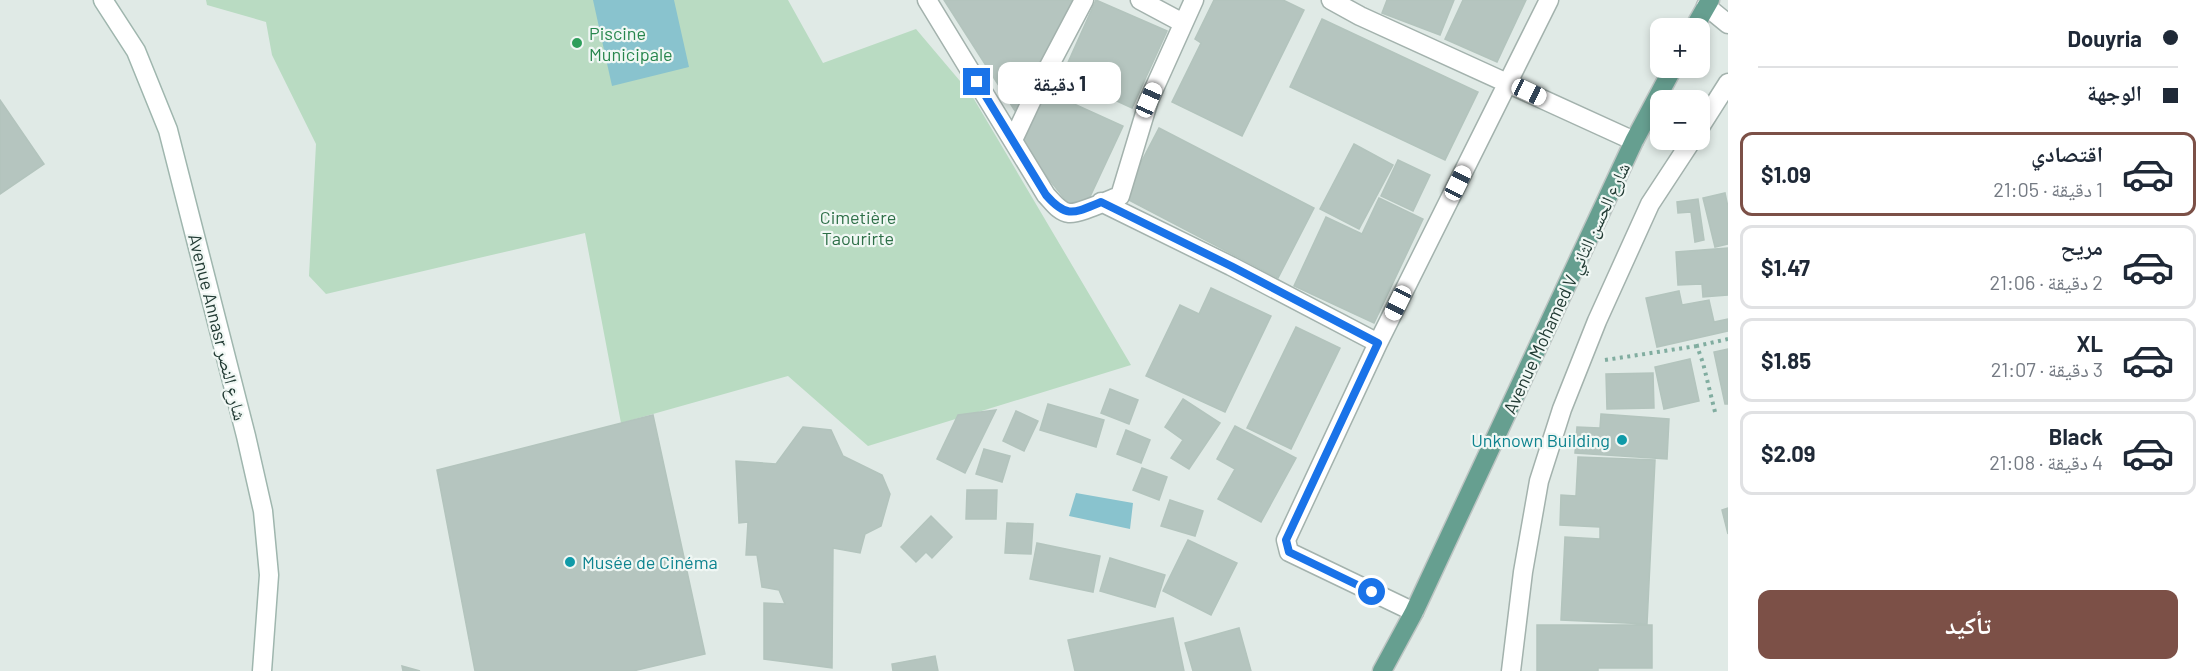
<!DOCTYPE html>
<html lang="ar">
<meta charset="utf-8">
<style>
:root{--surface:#fff;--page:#f6f6f7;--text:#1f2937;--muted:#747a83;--line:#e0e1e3;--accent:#7c5047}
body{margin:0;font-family:Barlow,"Noto Naskh Arabic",sans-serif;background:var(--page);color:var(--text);direction:rtl;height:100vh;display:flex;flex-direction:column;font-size:22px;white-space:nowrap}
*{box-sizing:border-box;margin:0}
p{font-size:20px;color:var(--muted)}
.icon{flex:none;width:33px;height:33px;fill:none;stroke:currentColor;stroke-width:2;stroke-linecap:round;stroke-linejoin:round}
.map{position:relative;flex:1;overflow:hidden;direction:ltr}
.panel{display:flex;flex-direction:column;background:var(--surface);width:480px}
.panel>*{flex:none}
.hud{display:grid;align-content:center;height:132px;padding:0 30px;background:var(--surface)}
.buttons{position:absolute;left:1650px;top:18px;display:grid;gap:12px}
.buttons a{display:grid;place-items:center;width:60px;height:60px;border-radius:12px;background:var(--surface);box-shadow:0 3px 9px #0003;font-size:30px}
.end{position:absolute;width:27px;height:27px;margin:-14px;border:8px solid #1a73e8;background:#fff;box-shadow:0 0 0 3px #fff}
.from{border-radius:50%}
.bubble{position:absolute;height:42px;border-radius:12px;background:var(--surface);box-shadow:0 3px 9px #0003;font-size:20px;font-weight:700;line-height:42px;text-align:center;direction:rtl}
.car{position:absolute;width:18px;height:36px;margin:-18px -9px;border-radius:8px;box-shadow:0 0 4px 2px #0007;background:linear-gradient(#fff 24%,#345 0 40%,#fff 0 76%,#345 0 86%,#fff 0)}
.hud b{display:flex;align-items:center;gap:21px;height:57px;font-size:22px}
.hud b+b{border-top:2px solid var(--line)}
.hud i{width:15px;height:15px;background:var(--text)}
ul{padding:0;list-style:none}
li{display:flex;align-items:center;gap:18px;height:84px;margin:0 12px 9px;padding:0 18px;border:3px solid var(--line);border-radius:12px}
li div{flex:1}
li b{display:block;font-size:22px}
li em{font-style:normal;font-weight:700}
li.on{border-color:var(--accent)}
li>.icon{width:54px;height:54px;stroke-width:1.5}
.cta{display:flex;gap:12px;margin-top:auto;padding:12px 30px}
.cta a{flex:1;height:69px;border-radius:12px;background:var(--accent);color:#fff;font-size:24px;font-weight:700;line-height:69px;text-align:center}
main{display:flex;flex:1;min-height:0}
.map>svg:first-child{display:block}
.green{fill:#b9dbc2}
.water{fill:#89c3ce}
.building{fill:#b5c5bf;stroke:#b3c4bd;stroke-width:1.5}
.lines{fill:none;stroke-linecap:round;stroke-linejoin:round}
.street-casing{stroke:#a3b2ad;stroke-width:21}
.secondary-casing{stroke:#9fb6ae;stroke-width:21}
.primary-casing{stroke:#bcc4c2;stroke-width:21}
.path{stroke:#81ada0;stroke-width:4;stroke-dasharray:3 4.5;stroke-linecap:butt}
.street{stroke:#fff;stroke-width:18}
.secondary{stroke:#fff;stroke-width:18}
.primary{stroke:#669f90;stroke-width:18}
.route{stroke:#1a73e8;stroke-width:8}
.leisure-dot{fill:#2e9e5b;stroke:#f0f7f4;stroke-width:2}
.culture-dot{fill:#0f9aa8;stroke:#f0f7f4;stroke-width:2}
.labels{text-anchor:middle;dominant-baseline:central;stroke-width:4.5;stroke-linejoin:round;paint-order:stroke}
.leisure-label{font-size:18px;fill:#27864d;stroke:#f0f7f4;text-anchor:start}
.park-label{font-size:18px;fill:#2d6f47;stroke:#f0f7f4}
.street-label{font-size:18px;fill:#213a33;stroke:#f0f7f4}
.culture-label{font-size:18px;fill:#0d838f;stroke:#f0f7f4;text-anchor:end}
</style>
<main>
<section class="panel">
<div class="hud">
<b><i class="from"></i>Douyria</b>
<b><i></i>الوجهة</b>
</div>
<ul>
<li class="on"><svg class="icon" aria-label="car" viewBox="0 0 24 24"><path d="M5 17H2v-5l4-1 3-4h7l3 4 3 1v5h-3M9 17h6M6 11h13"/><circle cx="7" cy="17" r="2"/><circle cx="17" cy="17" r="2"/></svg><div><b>اقتصادي</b><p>1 دقيقة · 21:05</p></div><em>$1.09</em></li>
<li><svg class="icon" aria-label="car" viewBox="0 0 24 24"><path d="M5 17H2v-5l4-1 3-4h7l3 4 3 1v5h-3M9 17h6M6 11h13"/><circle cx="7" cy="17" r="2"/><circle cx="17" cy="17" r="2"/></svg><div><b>مريح</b><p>2 دقيقة · 21:06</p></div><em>$1.47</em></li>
<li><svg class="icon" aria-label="car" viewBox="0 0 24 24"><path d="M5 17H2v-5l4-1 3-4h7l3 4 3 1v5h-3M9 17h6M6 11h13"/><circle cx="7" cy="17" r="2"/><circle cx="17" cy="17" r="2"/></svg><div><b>XL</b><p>3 دقيقة · 21:07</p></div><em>$1.85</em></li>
<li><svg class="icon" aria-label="car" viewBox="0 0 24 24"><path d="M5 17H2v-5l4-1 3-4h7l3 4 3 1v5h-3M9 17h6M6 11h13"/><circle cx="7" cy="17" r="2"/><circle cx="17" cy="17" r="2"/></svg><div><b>Black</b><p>4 دقيقة · 21:08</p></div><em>$2.09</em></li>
</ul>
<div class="cta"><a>تأكيد</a></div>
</section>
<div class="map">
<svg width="1728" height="671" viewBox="0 0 1728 671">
<rect width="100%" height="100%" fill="#e0eae6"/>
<!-- green -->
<path class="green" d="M206 0H788L823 63 916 29 971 94 1131 365 868 446 788 376 621 423 585 233 326 294 309 276 316 144 272 55 266 22 207 5Z"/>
<!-- water -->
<path class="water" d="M593 0H674L689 67 612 86Z
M1076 493 1133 503 1130 529 1069 516Z"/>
<!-- building -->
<path class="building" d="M944 0H1075L1017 114Z
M1096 0 1167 31 1132 108 1062 76Z
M1214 0H1283L1304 10 1242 136 1172 102 1201 43 1195 39Z
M1387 0H1454L1440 35 1382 13Z
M1463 0H1526L1497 62 1445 39Z
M1322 19 1478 92 1445 160 1290 87Z
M1041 89 1123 126 1088 201 1068 203 1018 141Z
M0 100 44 164 0 194Z
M1159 128 1314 208 1278 278 1123 197Z
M1354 144 1393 165 1359 229 1320 209Z
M1398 160 1430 175 1413 211 1381 196Z
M1725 193 1728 207V244L1715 247 1703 198Z
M1379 198 1423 219 1374 323 1294 286 1326 217 1362 234Z
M1698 199 1704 240 1695 242 1691 212 1678 213 1677 202Z
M1728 248V295L1703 297 1702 284 1678 285 1676 252Z
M1211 288 1271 316 1225 412 1146 376 1180 305 1199 314Z
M1679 291 1682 305 1709 300 1714 322 1728 319V331L1657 347 1646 298Z
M1296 327 1340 348 1291 449 1247 428Z
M1728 349V404H1725L1714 352Z
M1690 359 1699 401 1664 409 1655 367Z
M1653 373 1654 408 1607 409 1606 374Z
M1110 389 1138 400 1129 424 1101 413Z
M1183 399 1220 423 1189 469 1171 458 1183 440 1165 427Z
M1048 404 1104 420 1096 447 1040 430Z
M996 410 965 473 937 459 958 415Z
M1016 411 1038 421 1024 451 1003 441Z
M1601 414 1669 419 1667 459 1575 453 1577 427 1600 428Z
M653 415 705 654 633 671H475L437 470Z
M1235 426 1296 458 1261 522 1218 499 1235 469 1217 459Z
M803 427 831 430 843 456 882 475 890 494 881 526 865 534 860 553 833 548 832 668 764 659V603L785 604 779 590 762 587 757 555H746L748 522 739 523 736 461 776 464Z
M1126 430 1150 440 1141 463 1117 454Z
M984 449 1010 456 1002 482 976 474Z
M1578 457 1655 460 1647 624 1561 620 1565 537 1600 539V527L1560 525 1561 495 1576 496Z
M1142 468 1167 477 1159 500 1133 490Z
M967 490H997L996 519H966Z
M1170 500 1203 511 1195 536 1161 526Z
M1728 508V534L1722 510Z
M931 516 952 537 932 558 926 552 916 562 901 547Z
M1007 523 1033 524 1031 554 1005 553Z
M1188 540 1237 563 1211 615 1163 591Z
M1037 543 1100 556 1093 592 1030 579Z
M1110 558 1165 575 1155 607 1100 591Z
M1173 618 1184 671H1075L1068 640Z
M1537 625H1652V668H1598V671H1537Z
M1239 628 1251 671H1193L1185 643Z
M935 656 938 671H893L892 664Z
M402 666 420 671H403Z"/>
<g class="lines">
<defs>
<path id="street" d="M927 0 1046 195C1053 202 1059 212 1069 213 1080 214 1108 200 1120 196L1149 100 1194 0
M1140 0 1183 23
M1331 0 1360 16 1634 141
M1706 6 1728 24
M1700 127 1728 83
M1013 140 1037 89 1084 0
M1101 202 1231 266 1378 343
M1414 612 1289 552 1286 540 1378 343 1549 0
M1511 671 1523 572 1539 481 1562 409 1597 321 1650 204 1692 140"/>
<path id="secondary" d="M103 0 136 51 168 130 246 436 263 511 269 575 262 671"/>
<path id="primary" d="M1694 28 1710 0
M1382 671 1414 612 1634 141 1673 68"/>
</defs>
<!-- street casing -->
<use href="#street" class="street-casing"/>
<!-- secondary casing -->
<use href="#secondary" class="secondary-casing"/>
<!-- primary casing -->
<use href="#primary" class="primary-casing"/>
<!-- path -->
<path class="path" d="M1605 360 1697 346
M1715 412 1703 363 1697 346 1728 339"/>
<!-- street -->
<use href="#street" class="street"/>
<!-- secondary -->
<use href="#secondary" class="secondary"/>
<!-- primary -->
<use href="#primary" class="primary"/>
</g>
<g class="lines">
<!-- route -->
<path class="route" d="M977 82 1046 195C1067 219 1074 213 1101 202L1231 266 1378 343 1286 540 1289 552 1372 592"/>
</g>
<!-- markers -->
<circle class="leisure-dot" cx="577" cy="43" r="6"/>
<g class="culture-dot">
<circle cx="1622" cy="440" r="6"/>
<circle cx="570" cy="562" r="6"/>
</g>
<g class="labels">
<!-- leisure labels -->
<g class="leisure-label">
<text x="589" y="33">Piscine<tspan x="589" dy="21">Municipale</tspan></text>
</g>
<!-- park labels -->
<g class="park-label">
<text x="858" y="217">Cimetière<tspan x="858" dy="21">Taourirte</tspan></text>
</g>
<!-- street labels -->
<g class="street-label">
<text transform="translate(1566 288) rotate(-65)">Avenue Mohamed V شارع الحسن الثاني</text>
<text transform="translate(218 327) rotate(76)">Avenue Annasr شارع النصر</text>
</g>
<!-- culture labels -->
<g class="culture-label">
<text x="1610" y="440">Unknown Building</text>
<text x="582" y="562" text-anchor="start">Musée de Cinéma</text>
</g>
</g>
</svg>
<div class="buttons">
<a>+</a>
<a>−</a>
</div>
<i class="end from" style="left:1372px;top:592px"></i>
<i class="end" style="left:977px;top:82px"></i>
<div class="bubble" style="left:998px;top:62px;width:123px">1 دقيقة</div>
<i class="car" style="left:1529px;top:92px;rotate:115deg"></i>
<i class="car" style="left:1149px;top:100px;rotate:24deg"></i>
<i class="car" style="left:1458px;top:183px;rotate:26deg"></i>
<i class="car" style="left:1398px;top:303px;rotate:206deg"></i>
</div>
</main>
